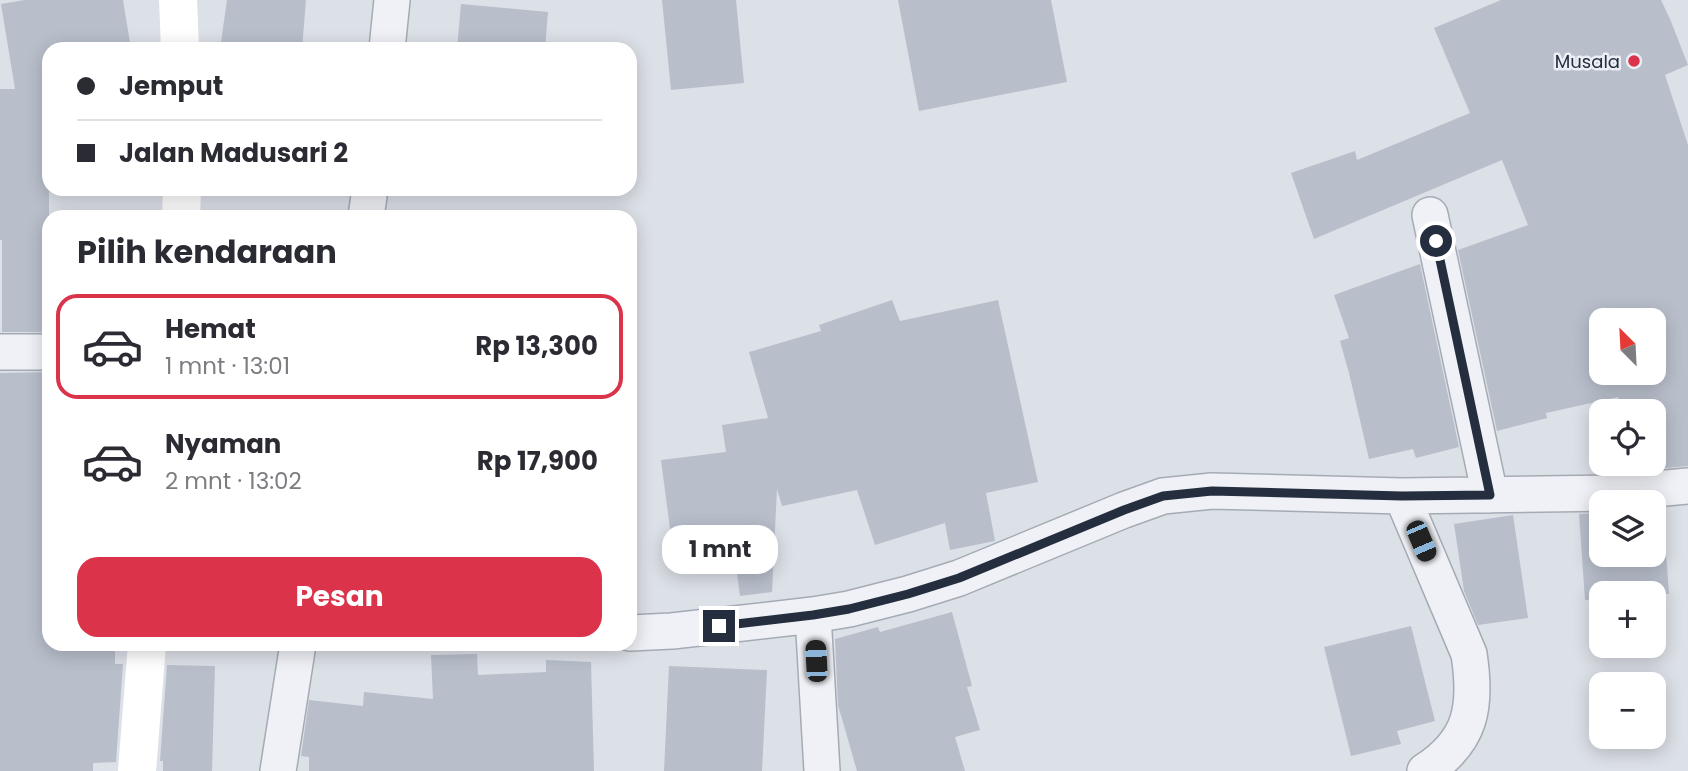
<!DOCTYPE html>
<html lang="id">
<meta charset="utf-8">
<style>
:root{--surface:#fff;--page:#f2f2f3;--text:#2b2b33;--muted:#7c7c81;--line:#e1e1e2;--accent:#da334a}
body{margin:0;font-family:Poppins,sans-serif;background:var(--page);color:var(--text);height:100vh;display:flex;flex-direction:column;font-size:26px;white-space:nowrap}
*{box-sizing:border-box;margin:0}
p{font-size:23px;color:var(--muted)}
.icon{flex:none;width:38px;height:38px;fill:none;stroke:currentColor;stroke-width:2;stroke-linecap:round;stroke-linejoin:round}
.map{position:relative;flex:1;overflow:hidden}
.details{position:absolute;left:42px;top:210px;width:595px;height:441px;display:flex;flex-direction:column;background:var(--surface);border-radius:21px;box-shadow:0 4px 18px #0003}
.details>*{flex:none}
.hud{position:absolute;left:42px;top:42px;width:595px;height:154px;border-radius:21px;box-shadow:0 4px 18px #0003;display:grid;align-content:center;height:154px;padding:0 35px;background:var(--surface)}
.needle{width:46px;rotate:336deg}
.controls{position:absolute;left:1589px;top:308px;display:grid;gap:14px}
.controls a{display:grid;place-items:center;width:77px;height:77px;border-radius:14px;background:var(--surface);box-shadow:0 4px 18px #0003;font-size:35px}
.end{position:absolute;width:32px;height:32px;margin:-16px;border:9px solid #242e3f;background:#fff;box-shadow:0 0 0 4px #fff}
.from{border-radius:50%}
.bubble{position:absolute;height:49px;border-radius:21px;background:var(--surface);box-shadow:0 4px 18px #0003;font-size:23px;font-weight:700;line-height:49px;text-align:center}
.car{position:absolute;width:21px;height:42px;margin:-21px -10px;border-radius:9px;box-shadow:0 0 5px 2px #0007;background:linear-gradient(#222 24%,#8ab4d8 0 40%,#222 0 76%,#8ab4d8 0 86%,#222 0)}
.hud b{display:flex;align-items:center;gap:24px;height:66px;font-size:26px}
.hud b+b{border-top:2px solid var(--line)}
.hud i{width:18px;height:18px;background:var(--text)}
ul{padding:0;list-style:none}
li{display:flex;align-items:center;gap:21px;height:105px;margin:0 14px 10px;padding:0 21px;border:4px solid transparent;border-radius:21px}
li div{flex:1}
li b{display:block;font-size:26px}
li em{font-style:normal;font-weight:700}
li.active{border-color:var(--accent)}
li>.icon{width:63px;height:63px;stroke-width:1.5}
h2{padding:0 35px;font-size:32px;line-height:84px}
.action{display:flex;gap:14px;margin-top:auto;padding:14px 35px}
.action a{flex:1;height:80px;border-radius:21px;background:var(--accent);color:#fff;font-size:28px;font-weight:700;line-height:80px;text-align:center}
.map>svg:first-child{display:block}
.building{fill:#b8bfcb;fill-rule:evenodd}
.lines{fill:none;stroke-linecap:round;stroke-linejoin:round}
.street-casing{stroke:#a5abb5;stroke-width:38}
.street{stroke:#eff1f6;stroke-width:35}
.secondary{stroke:#fff;stroke-width:38}
.route{stroke:#242e3f;stroke-width:9}
.poi-dot{fill:#da334a;stroke:#ebeff5;stroke-width:2.5}
.labels{text-anchor:middle;dominant-baseline:central;stroke-width:5;stroke-linejoin:round;paint-order:stroke}
.poi-label{font-size:18px;fill:#242e3f;stroke:#ebeff5;text-anchor:end}
</style>
<div class="map">
<svg width="1688" height="771" viewBox="0 0 1688 771">
<rect width="100%" height="100%" fill="#dce0e7"/>
<!-- building -->
<path class="building" d="M25 0H123L131 49H49V332H2V240H0V89H15L1 4Z
M227 0H306L302 49H220Z
M662 0H736L744 83 671 90Z
M898 0H1051L1067 82 919 111Z
M1501 0H1661L1670 19 1688 65 1665 75 1688 145V466L1643 470 1641 464H1654V411H1623L1618 397 1546 413 1547 418 1497 431 1458 250 1528 225 1502 160 1314 239 1291 173 1355 151 1357 160 1470 113 1434 28ZM1601 320H1654V373H1601Z
M461 4 548 12 545 49H457Z
M1420 264 1459 447 1416 458 1413 449 1369 459 1349 373 1340 341 1349 338 1334 295Z
M892 300 900 321 998 300 1038 482 986 493 995 541 950 550 945 523 875 545 857 490 782 506 777 489 772 592 740 596 732 536 672 544 661 460 726 452 722 425 768 418 749 352 821 331 819 325Z
M49 372V644H77V651L115 650V664H123L116 762 93 763V771H0V373Z
M1654 509H1663L1669 594 1601 593V599L1585 600 1579 514 1601 513V555H1654Z
M1513 515 1528 618 1478 625 1464 591 1454 524Z
M952 612 972 686 967 687 980 730 955 737 965 771H857L838 705 835 639 878 627 880 632Z
M1411 626 1435 721 1397 731 1401 744 1351 756 1324 647Z
M477 654 478 675 546 672V660L591 662 594 771H309V757L301 756 309 700 363 706 364 692 433 699 431 655Z
M167 665 215 666 212 771H163V761H160Z
M669 666 767 670 762 771H664Z"/>
<g class="lines">
<defs>
<path id="street" d="M387 49 392 0
M1430 215 1490 495
M366 217 370 189
M0 352H49
M1402 496 1469 654C1477 706 1472 741 1425 771
M813 615 822 771
M630 633 672 631 813 615 849 609 908 594 959 578 1124 510 1163 496 1212 491 1402 496 1614 493 1688 486
M278 771 298 644"/>
</defs>
<!-- street casing -->
<use href="#street" class="street-casing"/>
<!-- street -->
<use href="#street" class="street"/>
<!-- secondary -->
<path class="secondary" d="M178 0 180 49
M181 217 182 189
M137 771 147 644"/>
</g>
<g class="lines">
<!-- route -->
<path class="route" d="M719 626 813 615 849 609 908 594 959 578 1124 510 1163 496 1212 491 1402 496 1490 495 1436 241"/>
</g>
<!-- markers -->
<circle class="poi-dot" cx="1634" cy="61" r="7"/>
<g class="labels">
<!-- poi labels -->
<g class="poi-label">
<text x="1620" y="61">Musala</text>
</g>
</g>
</svg>
<div class="controls">
<a><svg class="needle" viewBox="-14 -14 28 28"><path d="M0-13l5 13h-10z" fill="#e53935"/><path d="M0 13l5-13h-10z" fill="#7c7c81"/></svg></a>
<a><svg class="icon" aria-label="locate" viewBox="0 0 24 24"><circle cx="12" cy="12" r="6"/><path d="M12 2v4M12 18v4M2 12h4M18 12h4"/></svg></a>
<a><svg class="icon" aria-label="layers" viewBox="0 0 24 24"><path d="M12 4l9 5-9 5-9-5zM3 14l9 5 9-5"/></svg></a>
<a>+</a>
<a>−</a>
</div>
<i class="end from" style="left:1436px;top:241px"></i>
<i class="end" style="left:719px;top:626px"></i>
<div class="bubble" style="left:662px;top:525px;width:116px">1 mnt</div>
<i class="car" style="left:1421px;top:541px;rotate:157deg"></i>
<i class="car" style="left:816px;top:661px;rotate:357deg"></i>
<div class="hud">
<b><i class="from"></i>Jemput</b>
<b><i></i>Jalan Madusari 2</b>
</div>
<section class="details">
<h2>Pilih kendaraan</h2>
<ul>
<li class="active"><svg class="icon" aria-label="car" viewBox="0 0 24 24"><path d="M5 17H2v-5l4-1 3-4h7l3 4 3 1v5h-3M9 17h6M6 11h13"/><circle cx="7" cy="17" r="2"/><circle cx="17" cy="17" r="2"/></svg><div><b>Hemat</b><p>1 mnt · 13:01</p></div><em>Rp 13,300</em></li>
<li><svg class="icon" aria-label="car" viewBox="0 0 24 24"><path d="M5 17H2v-5l4-1 3-4h7l3 4 3 1v5h-3M9 17h6M6 11h13"/><circle cx="7" cy="17" r="2"/><circle cx="17" cy="17" r="2"/></svg><div><b>Nyaman</b><p>2 mnt · 13:02</p></div><em>Rp 17,900</em></li>
</ul>
<div class="action"><a>Pesan</a></div>
</section>
</div>
